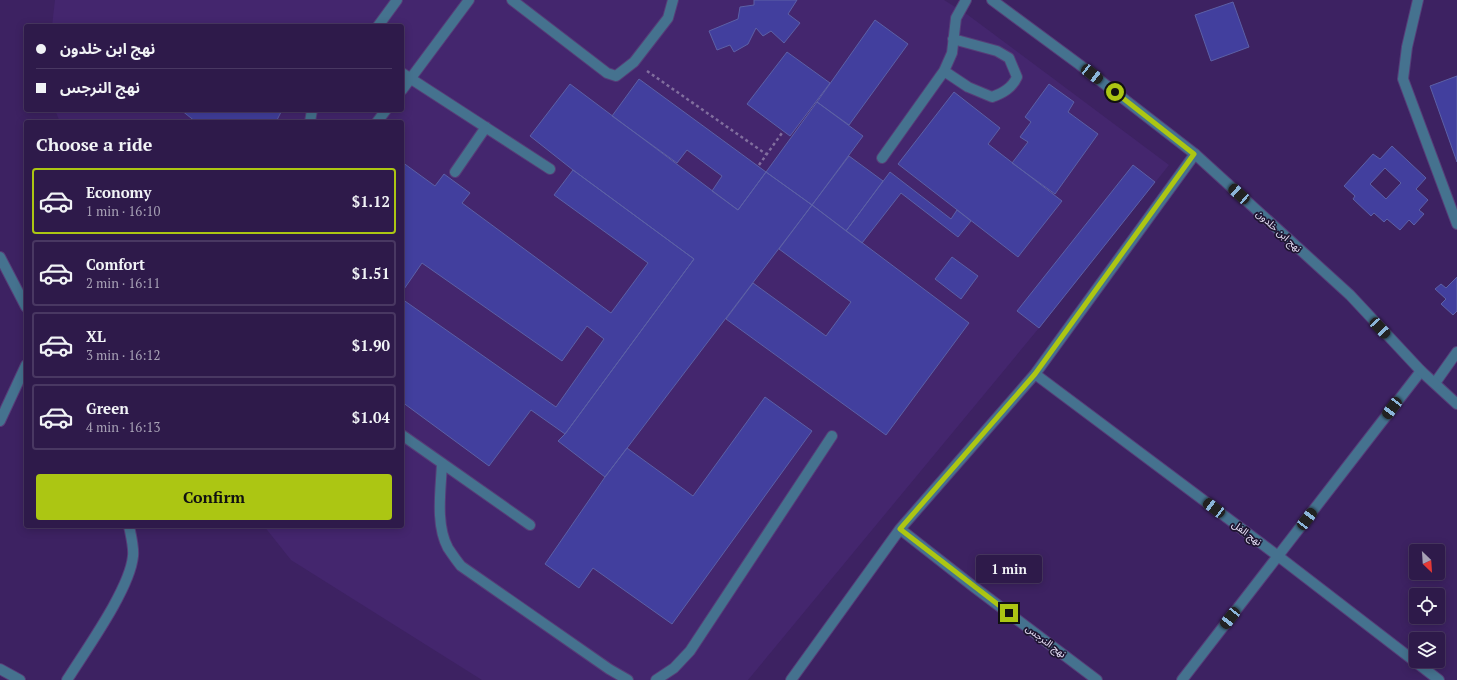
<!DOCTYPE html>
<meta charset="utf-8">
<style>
:root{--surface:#2e1a4a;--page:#3a2754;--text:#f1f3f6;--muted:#a7a1b5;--line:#493862;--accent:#acc613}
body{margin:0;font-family:"PT Serif","Noto Sans Arabic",serif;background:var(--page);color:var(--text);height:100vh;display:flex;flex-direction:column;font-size:15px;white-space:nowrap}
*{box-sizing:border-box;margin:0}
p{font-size:13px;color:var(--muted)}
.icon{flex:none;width:22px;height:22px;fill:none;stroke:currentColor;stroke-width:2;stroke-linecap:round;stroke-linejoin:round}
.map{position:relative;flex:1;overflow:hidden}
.details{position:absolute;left:24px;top:120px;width:380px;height:408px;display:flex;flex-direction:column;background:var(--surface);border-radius:4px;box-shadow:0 2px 10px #0003,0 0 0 1px var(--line)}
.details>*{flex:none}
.top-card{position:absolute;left:24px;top:24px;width:380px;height:88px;border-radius:4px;box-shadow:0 2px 10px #0003,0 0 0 1px var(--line);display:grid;align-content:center;height:88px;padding:0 12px;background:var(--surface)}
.needle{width:26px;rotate:155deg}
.tools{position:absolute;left:1409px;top:544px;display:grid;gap:8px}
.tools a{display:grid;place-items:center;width:36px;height:36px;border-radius:4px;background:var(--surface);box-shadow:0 2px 10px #0003,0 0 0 1px var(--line);font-size:20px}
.end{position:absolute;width:18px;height:18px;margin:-9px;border:5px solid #acc613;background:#111;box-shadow:0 0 0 2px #111}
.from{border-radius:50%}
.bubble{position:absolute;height:28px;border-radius:4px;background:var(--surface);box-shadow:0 2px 10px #0003,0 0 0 1px var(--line);font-size:13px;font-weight:700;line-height:28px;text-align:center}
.car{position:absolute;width:12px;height:24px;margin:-12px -6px;border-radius:5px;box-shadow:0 0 3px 1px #0007;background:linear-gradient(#222 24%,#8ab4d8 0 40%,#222 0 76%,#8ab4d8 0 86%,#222 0)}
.top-card b{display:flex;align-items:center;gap:14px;height:38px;font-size:15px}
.top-card b+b{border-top:1px solid var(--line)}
.top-card i{width:10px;height:10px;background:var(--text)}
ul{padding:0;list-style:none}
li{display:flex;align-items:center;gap:12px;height:66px;margin:0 8px 6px;padding:0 4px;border:2px solid var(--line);border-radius:4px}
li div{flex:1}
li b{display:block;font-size:15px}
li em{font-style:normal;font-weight:700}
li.active{border-color:var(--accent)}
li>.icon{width:36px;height:36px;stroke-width:1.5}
h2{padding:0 12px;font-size:18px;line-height:48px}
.action{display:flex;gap:8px;margin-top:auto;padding:8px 12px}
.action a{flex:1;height:46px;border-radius:4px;background:var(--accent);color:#111;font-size:16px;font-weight:700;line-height:46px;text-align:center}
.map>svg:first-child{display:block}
.built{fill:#44266e}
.building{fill:#423f9e;stroke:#5c60a6;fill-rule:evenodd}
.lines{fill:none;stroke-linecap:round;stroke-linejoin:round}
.service-casing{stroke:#563d78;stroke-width:12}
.minor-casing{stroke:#563d78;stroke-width:12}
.tertiary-casing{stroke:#563d78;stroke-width:12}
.path{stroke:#816e9e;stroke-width:2.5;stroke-dasharray:3 3;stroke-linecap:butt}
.service{stroke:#45728f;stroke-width:10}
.minor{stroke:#45728f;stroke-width:10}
.tertiary{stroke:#45728f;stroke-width:10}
.route{stroke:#acc613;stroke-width:5}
.labels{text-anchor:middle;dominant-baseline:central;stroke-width:3.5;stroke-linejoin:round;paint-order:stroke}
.street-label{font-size:10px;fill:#ece5fc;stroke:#1f1531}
</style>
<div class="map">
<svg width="1457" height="680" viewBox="0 0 1457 680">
<rect width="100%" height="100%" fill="#3d2262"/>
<!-- built -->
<path class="built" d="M55 0H944L968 15 1169 165 1039 328 748 680H482L291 560 264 526H402V122H60L55 110H402V26H52Z"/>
<!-- building -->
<path class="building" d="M754 0H797L788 14 800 23 784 43 771 31 763 36 756 28 748 44 734 52 730 45 717 50 709 31 738 19 740 7 754 5Z
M1233 2 1249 47 1211 61 1195 15Z
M875 20 908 44 849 125 817 102Z
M787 52 830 83 790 136 747 104Z
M1457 76V162L1430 86Z
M639 79 766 172 738 210 712 191 722 176 687 150 677 163 612 116Z
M570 84 738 210 766 172 812 205 605 477 558 441 565 434 694 259 573 170 530 136Z
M1049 84 1074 102 1068 112 1098 134 1055 194 1012 163 1028 142 1020 137 1031 122 1025 117Z
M954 92 1000 128 988 144 1062 201 1018 257 898 164Z
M817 102 863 136 812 205 766 172Z
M181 110H282L276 122H196Z
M1392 146 1426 178 1416 189 1428 200 1419 210 1424 214 1414 225 1409 220 1400 230 1387 219 1384 222 1374 213 1371 216 1353 199 1355 196 1344 186 1373 154 1380 159ZM1385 168 1401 183 1386 199 1370 184Z
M849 156 883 181 846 231 812 205Z
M402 162 435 186 444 174 470 193 462 203 611 313 648 263 554 195 573 170 694 259 565 434 531 410 489 466 402 402V299L556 407 604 339 587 326 562 361 422 263 402 292Z
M1133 165 1155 182 1039 328 1017 311Z
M890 172 951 219 957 210 971 221 958 237 901 193 862 243 846 231Z
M812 205 969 323 886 435 726 319 753 283 826 336 851 302 779 249Z
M952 257 978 276 961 299 935 279Z
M1457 277V311L1453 315 1441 304 1446 299 1435 289 1441 284 1446 288Z
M765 397 812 431 672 624 593 568 579 588 545 564 605 477 627 448 693 496Z"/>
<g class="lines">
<defs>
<path id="service" d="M512 0 607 73 616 76 634 62 668 18 673 0
M1418 0 1407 47 1403 79 1457 224
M378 26 397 0
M944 71 968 87 992 97C1003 93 1012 88 1017 77L1009 58 997 51 953 39
M402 73 550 169
M402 90 469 0
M310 122 312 110
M377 122 386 110
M882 158 944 71 952 53 956 18 966 0
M455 172 486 127
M1435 383 1457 352
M402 435 530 525
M442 463C441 489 435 524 448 548 452 554 456 560 461 566L609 669 628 680
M656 680 674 668 690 651 832 436"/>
<path id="minor" d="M0 257 26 307
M1035 374 1278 556 1439 680
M0 421 26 365
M900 529 974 587 1097 680
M0 669 20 680
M67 680C85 651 130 589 133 556 134 547 131 536 129 526
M791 680 900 529 1035 374 1195 154
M1182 680 1421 371"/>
<path id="tertiary" d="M992 0 1080 65 1195 154 1350 295 1421 371 1457 404"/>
</defs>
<!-- service casing -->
<use href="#service" class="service-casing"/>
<!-- minor casing -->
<use href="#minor" class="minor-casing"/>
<!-- tertiary casing -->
<use href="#tertiary" class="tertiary-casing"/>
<!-- path -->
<path class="path" d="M647 71 766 154
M759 165 782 133"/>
<!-- service -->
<use href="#service" class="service"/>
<!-- minor -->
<use href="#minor" class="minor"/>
<!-- tertiary -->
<use href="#tertiary" class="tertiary"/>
</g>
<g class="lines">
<!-- route -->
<path class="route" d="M1009 613 900 529 1035 374 1194 154 1115 92"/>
</g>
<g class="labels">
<!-- street labels -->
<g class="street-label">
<text transform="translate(1279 231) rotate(42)">نهج ابن خلدون</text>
<text transform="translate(1247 533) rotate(37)">نهج الفل</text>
<text transform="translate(1046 641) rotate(37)">نهج النرجس</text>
</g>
</g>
</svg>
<div class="tools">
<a><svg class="needle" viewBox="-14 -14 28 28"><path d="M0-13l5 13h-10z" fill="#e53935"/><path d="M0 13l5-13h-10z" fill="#a7a1b5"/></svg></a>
<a><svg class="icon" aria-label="locate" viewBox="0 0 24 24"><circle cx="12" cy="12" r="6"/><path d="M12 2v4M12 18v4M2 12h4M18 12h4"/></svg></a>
<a><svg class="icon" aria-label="layers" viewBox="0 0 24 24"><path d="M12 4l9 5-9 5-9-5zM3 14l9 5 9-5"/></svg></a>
</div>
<i class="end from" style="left:1115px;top:92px"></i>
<i class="end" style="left:1009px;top:613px"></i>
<div class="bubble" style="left:976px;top:555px;width:66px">1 min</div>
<i class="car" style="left:1092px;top:74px;rotate:128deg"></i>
<i class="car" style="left:1239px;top:194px;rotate:312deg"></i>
<i class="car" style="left:1380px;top:328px;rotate:137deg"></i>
<i class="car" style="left:1392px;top:408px;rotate:217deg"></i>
<i class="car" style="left:1214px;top:508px;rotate:307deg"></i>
<i class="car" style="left:1307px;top:519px;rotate:37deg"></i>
<i class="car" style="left:1230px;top:618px;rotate:218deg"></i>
<div class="top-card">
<b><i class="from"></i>نهج ابن خلدون</b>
<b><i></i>نهج النرجس</b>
</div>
<section class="details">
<h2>Choose a ride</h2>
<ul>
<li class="active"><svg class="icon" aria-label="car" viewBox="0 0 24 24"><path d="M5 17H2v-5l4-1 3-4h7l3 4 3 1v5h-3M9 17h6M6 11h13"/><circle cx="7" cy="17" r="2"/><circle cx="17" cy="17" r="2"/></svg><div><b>Economy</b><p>1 min · 16:10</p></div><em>$1.12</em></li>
<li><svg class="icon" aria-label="car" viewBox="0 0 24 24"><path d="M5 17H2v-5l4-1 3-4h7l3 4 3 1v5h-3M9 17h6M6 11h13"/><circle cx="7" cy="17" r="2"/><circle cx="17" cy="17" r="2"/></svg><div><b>Comfort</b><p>2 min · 16:11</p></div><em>$1.51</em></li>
<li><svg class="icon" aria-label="car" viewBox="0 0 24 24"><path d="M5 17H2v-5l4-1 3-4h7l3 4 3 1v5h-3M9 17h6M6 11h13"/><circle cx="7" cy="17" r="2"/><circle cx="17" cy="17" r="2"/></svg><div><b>XL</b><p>3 min · 16:12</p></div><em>$1.90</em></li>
<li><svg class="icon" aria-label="car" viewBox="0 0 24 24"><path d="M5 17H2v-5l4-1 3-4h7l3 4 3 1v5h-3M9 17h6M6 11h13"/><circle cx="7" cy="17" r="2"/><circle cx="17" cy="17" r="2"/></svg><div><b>Green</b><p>4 min · 16:13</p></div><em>$1.04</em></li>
</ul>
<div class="action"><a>Confirm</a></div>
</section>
</div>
